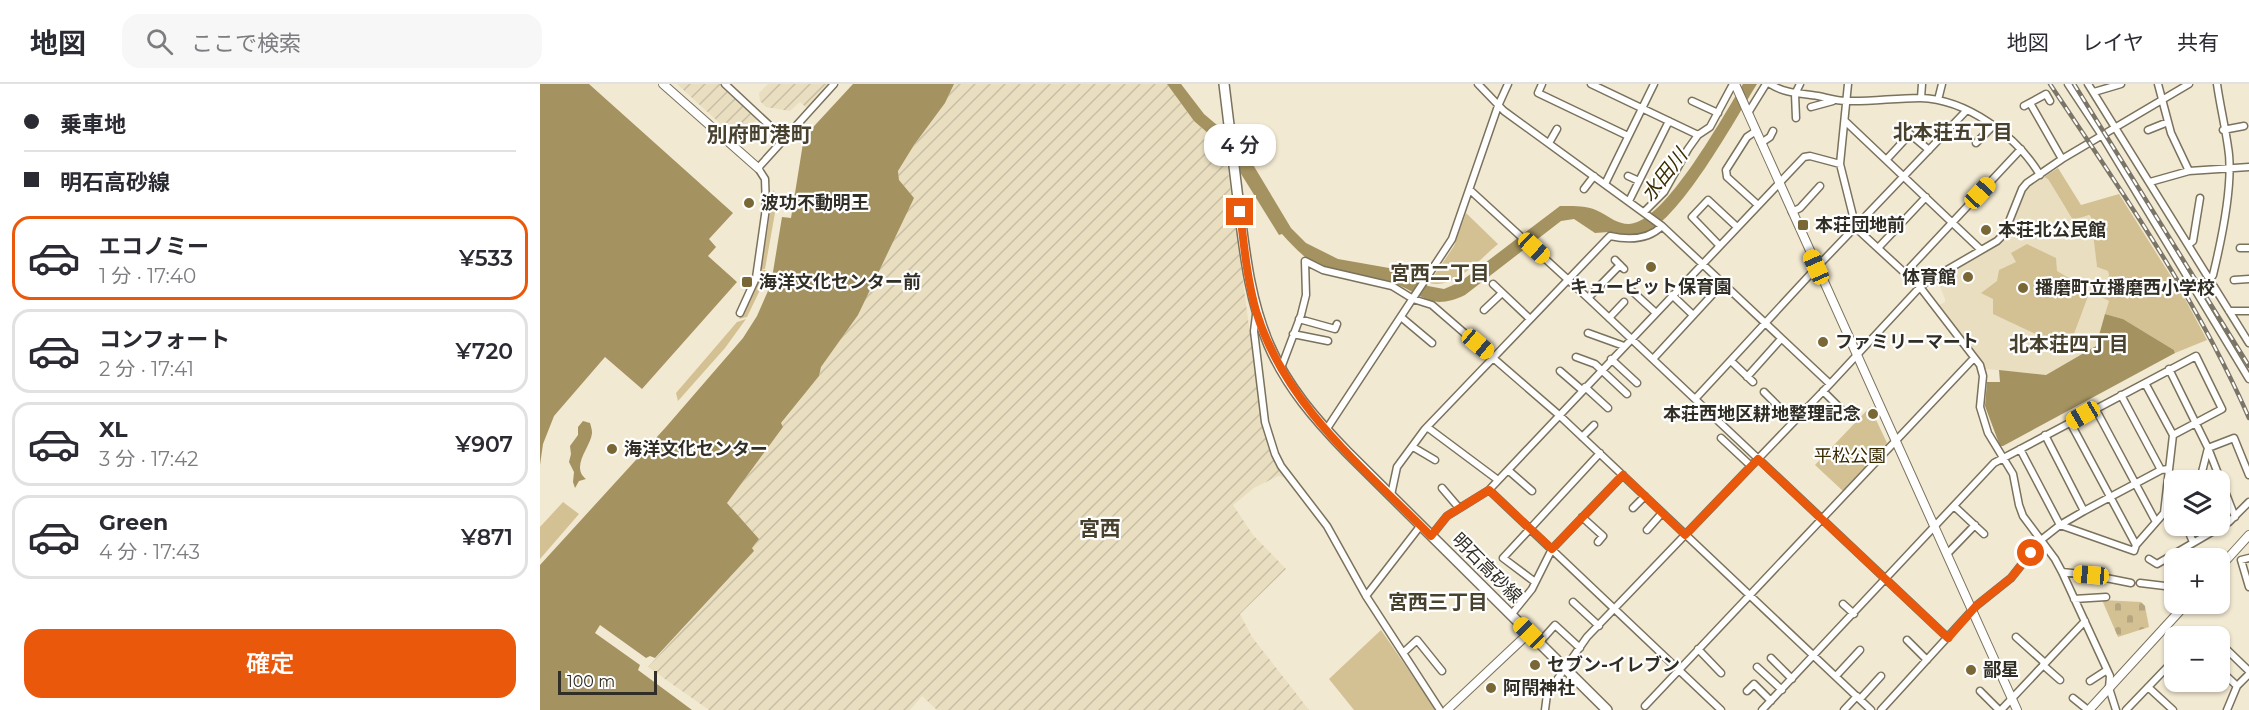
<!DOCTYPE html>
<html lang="ja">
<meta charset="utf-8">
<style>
:root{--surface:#fff;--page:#f7f7f7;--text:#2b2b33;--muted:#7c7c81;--line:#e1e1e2;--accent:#ea580c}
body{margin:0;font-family:Montserrat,"Noto Sans JP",sans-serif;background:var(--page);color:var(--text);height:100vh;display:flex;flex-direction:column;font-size:22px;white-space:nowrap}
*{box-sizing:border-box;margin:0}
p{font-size:20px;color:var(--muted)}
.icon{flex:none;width:33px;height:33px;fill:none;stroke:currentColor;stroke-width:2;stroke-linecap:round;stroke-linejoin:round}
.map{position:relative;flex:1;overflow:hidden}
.side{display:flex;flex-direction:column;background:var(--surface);width:540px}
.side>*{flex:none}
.top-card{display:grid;align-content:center;height:132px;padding:0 24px;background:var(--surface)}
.buttons{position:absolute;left:1624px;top:386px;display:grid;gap:12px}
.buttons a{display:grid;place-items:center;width:66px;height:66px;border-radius:12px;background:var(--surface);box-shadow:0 2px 4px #0004;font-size:30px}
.scale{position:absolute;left:18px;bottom:15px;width:99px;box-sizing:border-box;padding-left:6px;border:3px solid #312e25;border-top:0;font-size:16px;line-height:21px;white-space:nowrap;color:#312e25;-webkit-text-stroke:4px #fff;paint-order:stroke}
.end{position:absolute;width:27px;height:27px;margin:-14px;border:8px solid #ea580c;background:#fff;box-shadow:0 0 0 3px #fff}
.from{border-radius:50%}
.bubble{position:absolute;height:42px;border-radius:18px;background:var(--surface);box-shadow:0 2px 4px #0004;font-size:20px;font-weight:600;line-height:42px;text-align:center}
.car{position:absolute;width:18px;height:36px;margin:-18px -9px;border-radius:8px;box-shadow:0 0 4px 2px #0007;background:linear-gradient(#f5c518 24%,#345 0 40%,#f5c518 0 76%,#345 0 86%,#f5c518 0)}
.top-card b{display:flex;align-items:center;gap:21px;height:57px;font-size:22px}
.top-card b+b{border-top:2px solid var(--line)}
.top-card i{width:15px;height:15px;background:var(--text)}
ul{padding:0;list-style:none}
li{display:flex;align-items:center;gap:18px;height:84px;margin:0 12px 9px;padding:0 12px;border:3px solid var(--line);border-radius:18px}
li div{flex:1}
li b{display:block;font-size:22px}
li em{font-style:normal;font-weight:600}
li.current{border-color:var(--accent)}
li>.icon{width:54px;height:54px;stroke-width:1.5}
.action{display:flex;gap:12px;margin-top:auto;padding:12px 24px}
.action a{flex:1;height:69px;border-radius:18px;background:var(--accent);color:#fff;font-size:24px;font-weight:600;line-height:69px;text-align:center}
header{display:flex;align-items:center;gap:36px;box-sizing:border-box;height:84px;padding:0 30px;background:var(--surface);border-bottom:2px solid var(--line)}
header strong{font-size:28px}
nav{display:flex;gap:33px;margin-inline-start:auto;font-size:21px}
.search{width:420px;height:54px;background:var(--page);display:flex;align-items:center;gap:15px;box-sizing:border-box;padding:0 21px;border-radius:18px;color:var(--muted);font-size:22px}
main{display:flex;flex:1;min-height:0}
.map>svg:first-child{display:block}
.built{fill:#e9dec0}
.industrial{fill:url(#industrial-furrows)}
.green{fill:#d3c193}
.cemetery{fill:url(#cemetery-stones)}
.water{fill:#a49260}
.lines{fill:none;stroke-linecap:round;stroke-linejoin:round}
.minor-casing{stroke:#7a725d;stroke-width:9}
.tertiary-casing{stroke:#7a725d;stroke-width:10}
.secondary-casing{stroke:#7a725d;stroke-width:12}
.minor{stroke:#fff;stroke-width:6}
.tertiary{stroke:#fff;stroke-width:8}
.secondary{stroke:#fff;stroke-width:9}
.rail-casing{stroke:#7b7567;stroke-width:4.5}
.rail{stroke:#fff;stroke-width:2;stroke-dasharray:7;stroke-linecap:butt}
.route{stroke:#ea580c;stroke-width:8}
.poi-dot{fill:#7a6736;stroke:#fff;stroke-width:2}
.labels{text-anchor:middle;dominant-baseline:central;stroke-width:4.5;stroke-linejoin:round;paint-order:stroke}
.poi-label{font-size:18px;font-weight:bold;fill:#312e25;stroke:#fff;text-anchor:start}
.park-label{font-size:18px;fill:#372900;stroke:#fff}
.street-label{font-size:18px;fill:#312e25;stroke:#fff}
.neighbourhood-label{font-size:20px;font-weight:bold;fill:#48412e;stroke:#fff}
.water-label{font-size:20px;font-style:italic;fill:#3b2d02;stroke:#fff}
.quarter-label{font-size:21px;font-weight:bold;fill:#48412e;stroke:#fff}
</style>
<header>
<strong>地図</strong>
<div class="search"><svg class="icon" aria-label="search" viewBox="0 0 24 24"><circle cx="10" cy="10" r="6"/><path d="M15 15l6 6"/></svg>ここで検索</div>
<nav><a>地図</a><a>レイヤ</a><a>共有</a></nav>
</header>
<main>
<section class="side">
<div class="top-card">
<b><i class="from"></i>乗車地</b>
<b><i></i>明石高砂線</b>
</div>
<ul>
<li class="current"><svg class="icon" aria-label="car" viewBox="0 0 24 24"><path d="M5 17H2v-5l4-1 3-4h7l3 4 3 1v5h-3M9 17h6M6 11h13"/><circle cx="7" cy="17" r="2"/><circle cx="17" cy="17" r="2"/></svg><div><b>エコノミー</b><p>1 分 · 17:40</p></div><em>¥533</em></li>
<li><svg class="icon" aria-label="car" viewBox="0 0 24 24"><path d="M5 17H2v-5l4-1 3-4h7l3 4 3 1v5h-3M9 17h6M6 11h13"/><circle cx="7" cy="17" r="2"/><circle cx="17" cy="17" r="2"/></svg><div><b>コンフォート</b><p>2 分 · 17:41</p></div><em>¥720</em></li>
<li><svg class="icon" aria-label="car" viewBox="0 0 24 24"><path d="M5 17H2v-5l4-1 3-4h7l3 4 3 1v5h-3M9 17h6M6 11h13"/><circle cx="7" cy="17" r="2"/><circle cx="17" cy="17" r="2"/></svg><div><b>XL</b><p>3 分 · 17:42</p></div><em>¥907</em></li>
<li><svg class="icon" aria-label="car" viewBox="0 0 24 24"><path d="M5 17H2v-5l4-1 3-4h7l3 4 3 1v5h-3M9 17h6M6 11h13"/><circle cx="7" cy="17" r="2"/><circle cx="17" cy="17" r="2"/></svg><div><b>Green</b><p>4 分 · 17:43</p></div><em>¥871</em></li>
</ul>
<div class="action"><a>確定</a></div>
</section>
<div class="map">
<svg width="1709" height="626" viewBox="0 0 1709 626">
<defs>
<pattern id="industrial-furrows" width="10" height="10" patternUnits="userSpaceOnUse" patternTransform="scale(1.5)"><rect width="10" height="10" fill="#e9dec0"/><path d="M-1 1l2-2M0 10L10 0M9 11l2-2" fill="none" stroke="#c8bfa5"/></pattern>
<pattern id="cemetery-stones" width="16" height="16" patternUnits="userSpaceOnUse" patternTransform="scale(1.5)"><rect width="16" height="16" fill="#d3c193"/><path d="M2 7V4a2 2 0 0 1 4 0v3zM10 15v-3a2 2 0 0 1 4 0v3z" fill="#b6a67f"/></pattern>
</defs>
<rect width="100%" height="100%" fill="#f2e9d2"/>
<!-- built -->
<path class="built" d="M1504 93 1508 95 1526 125 1551 133 1557 183 1568 187 1569 191 1561 213 1569 217 1557 262 1506 291 1446 285 1397 222 1405 218V215L1397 195 1464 157 1471 145 1486 106 1495 97Z"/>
<!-- industrial -->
<path class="industrial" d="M137 0H186L219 33 198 56Z
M228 0H288L268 25 260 18 250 27 226 23 220 17 219 9Z
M414 0H627L654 37 685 64 722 339 737 378 748 394 738 392 714 404 693 421 713 451 746 485 700 530 712 553 769 626H397L382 612 370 626H169L108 583 214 467 212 464 219 455 187 419 243 343 241 340 279 292 281 283 318 231 359 96 358 87 374 61 405 19Z"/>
<!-- green -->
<path class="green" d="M1518 84 1541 121 1579 110 1644 213 1667 256 1635 269 1634 266 1583 235 1565 230 1569 217 1561 213 1569 191 1568 187 1557 183 1551 133 1549 131 1533 136 1508 95 1504 93Z
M233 106 238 112 225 185 220 186H227L219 208 207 233 199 235C223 200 227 148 233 106Z
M926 129 958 160C940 175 914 206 889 199L914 162Z
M1487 160 1516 174 1517 187 1550 207 1532 255 1519 261 1453 230V215L1441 209 1457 197 1459 186 1476 178 1471 169Z
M206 235 185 264 138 317 136 309 197 238Z
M1330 323 1347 359 1304 408 1275 381Z
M23 418 39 430 0 475V443Z
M841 546 896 626H814L789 595Z"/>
<!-- cemetery -->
<path class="cemetery" d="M1562 516 1601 518 1605 522 1609 543 1578 553Z"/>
<!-- water -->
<path class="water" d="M0 0H49L193 129 169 155 176 163 168 172 197 198 102 305 65 273 14 332 3 360 0 381Z
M313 0H414L405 19 374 61 358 87 359 96 374 114 318 231 281 283 279 292 241 339 243 343 187 419 219 455 212 464 214 467 115 574 110 572 106 574 60 541 55 549 100 581 98 586 152 626H0V481L126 343 203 254 217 232 231 200 242 133 251 134 264 53Z
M627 0H641L664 30 697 58 709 74 751 144 766 159 798 175 849 184 866 190 888 202 904 205 920 198 1020 122C1033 122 1048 121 1060 128 1070 133 1077 140 1089 140 1125 139 1184 30 1203 0H1217C1195 35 1138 141 1100 151 1088 154 1079 148 1068 148 1064 148 1059 149 1055 149L1034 135 1021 137 925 211C917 215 908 218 899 218 884 217 870 205 856 200 832 190 804 193 780 182 764 175 753 162 742 150L739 151 685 64 654 37Z
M1565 230 1583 235 1634 266 1635 269 1463 362H1460L1445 322 1447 298H1460L1459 286 1506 291 1556 262Z
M43 337 50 339C51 342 52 346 52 349 51 363 30 382 46 395L39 397 35 404 33 398 34 388 29 378 31 370 30 362 38 351V343Z"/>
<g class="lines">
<defs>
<path id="minor" d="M185 0 244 55
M938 0 964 27 1122 142 1290 300
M1002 0 998 9 1088 52
M1051 0 1158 51
M1230 0C1246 10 1261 9 1278 12 1288 14 1297 17 1306 17 1330 18 1355 14 1380 14 1426 15 1477 52 1500 91
M1308 0 1300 80 1316 144 1380 203 1440 281 1443 292 1440 323 1448 349 1473 390 1479 421 1483 432 1515 475 1522 488 1570 592 1569 604 1576 626
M1528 0 1563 53 1709 295
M1548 0 1709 259
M1618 0 1631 49 1649 87
M1554 8 1581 0
M1381 14 1382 0
M1398 16 1402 0
M1152 17 1178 29
M1490 19 1522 75
M1484 22 1506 10 1510 17
M1271 23 1293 17
M1208 29 1226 0
M1256 34 1255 10 1260 0
M1305 37 1441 166
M1608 46 1628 38
M1683 46 1704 42
M1216 47 1207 53 1186 86 1187 93 1218 121
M1009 59 1017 45
M1221 59 1230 53 1233 47
M1436 59 1453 42
M1347 75 1370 50 1389 66
M1088 92 1099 97
M1610 98 1649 87 1709 83
M1065 100 1114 0
M1044 105 1054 92
M930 106 1048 214 1408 554
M1089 117 1129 37
M1104 128 1124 108 1148 65 1158 51 1170 43 1193 0
M1252 128 1260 124 1280 102
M1649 160 1653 157 1660 114
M1179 161 1152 133 1168 116 1197 143
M1338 164 1386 113
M1700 164H1709
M1075 176 1084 185
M1365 189 1481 65
M1671 194 1673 191C1681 158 1694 97 1688 63 1685 42 1680 21 1677 0
M1694 196 1709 195
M953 200 990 235
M1092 207 1116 229
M1132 211 1153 231
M1048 214 1080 181
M944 226 962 209
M1689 227H1709
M200 229 216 194 226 124 225 95 218 84 294 0
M716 231 714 247 725 338 735 370 741 382 787 442 826 512 900 626
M861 233 892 259
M1069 234 1084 218
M759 235 795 245 797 240
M1048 249 1084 262
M753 250 788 257
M1036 273 1055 280 1087 310
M1071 275 1097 299
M1113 275 1183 199
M1191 277 1213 298
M741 284 761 231 766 211 765 177 783 186 852 202 873 215 892 221 1019 331 1331 626
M1629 285 1668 364 1695 433
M1020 287 1042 306
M1207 293 1241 255
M1605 299 1633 351
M1045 303 1068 324
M1283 307 1306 330
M1224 308 1253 337
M1581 311 1621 386
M1155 315 1277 183 1426 27
M1555 324 1616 438
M1530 338 1596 461
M887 343 958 396
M786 346 912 155 958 22 968 0
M1505 351 1544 427
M1042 353 1054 341
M1181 354 1211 382
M873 363 895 376
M968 386 992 407
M1660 396 1668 364 1694 354 1709 391
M902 404 919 424
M949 406 1181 626
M851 411 857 383 885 345 1070 152C1088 156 1108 156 1122 142
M1414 422 1444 450
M1093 424 1105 412
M1042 433 1063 452 1058 458
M1652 441 1650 451 1653 458
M1107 446 1122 429
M891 452 907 432 949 406 1264 73 1270 72 1300 80
M1407 470 1435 441
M1709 474 1701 476 1709 503
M1609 475 1617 480 1689 438 1709 418
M1522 488 1551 491 1591 499
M995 498 963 474 1060 369
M1600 499 1633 503 1635 525 1637 529
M826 512 881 441
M1534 515 1566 513
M1033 518 1059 542
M1303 520 1314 530
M971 531 992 505 1012 465 1083 391
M1669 548 1673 552
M1657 552V551
M1476 553 1505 579
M1367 556 1387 576
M999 559 1015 541 1040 564
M1680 559 1709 587
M1158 565 1181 589
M863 569 877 556 902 587
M1231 574 1252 595
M1503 581 1520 596
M1217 583 1242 606
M1680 586 1697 602 1687 626
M1296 592 1320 566
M1550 597 1567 586
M1697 602 1709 590
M1608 603 1633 626
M1207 607 1214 600 1231 617
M1440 607 1459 626
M1533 614 1548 626
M1320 615 1341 592
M1105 622 1434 274
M1005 626 1007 610 1047 553 1290 300 1380 203 1388 197 1457 157 1464 150 1482 105 1487 99 1522 75 1649 0
M1222 626 1454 379 1656 272 1682 325 1633 351 1624 429 1596 461 1594 467 1520 441 1480 365
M1304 626 1317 612
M1341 626 1436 522 1471 494 1501 456 1520 441 1544 427 1621 386 1628 385
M1461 626 1545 537
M1586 626 1635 575"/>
<path id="tertiary" d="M123 0 218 84
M1195 0 1477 626
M1680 483 1709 451
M907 626 989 549
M1549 626 1647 519"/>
<path id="secondary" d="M684 0C689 41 694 82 699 123 705 171 710 217 729 261 747 303 776 336 807 368L1067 626"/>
</defs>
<!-- minor casing -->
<use href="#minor" class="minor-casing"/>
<!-- tertiary casing -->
<use href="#tertiary" class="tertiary-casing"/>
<!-- secondary casing -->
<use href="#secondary" class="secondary-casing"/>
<!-- minor -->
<use href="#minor" class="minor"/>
<!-- tertiary -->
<use href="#tertiary" class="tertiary"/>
<!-- secondary -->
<use href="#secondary" class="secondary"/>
<defs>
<path id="rail" d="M1510 0C1582 108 1657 215 1709 334
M1534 0 1709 282"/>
</defs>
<!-- rail casing -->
<use href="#rail" class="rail-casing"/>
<!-- rail -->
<use href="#rail" class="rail"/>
</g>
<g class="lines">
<!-- route -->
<path class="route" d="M700 128C704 161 707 195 716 227 745 322 824 384 891 452L907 432 949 406 1012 465 1083 391 1145 451 1218 375 1408 554 1436 522 1471 494 1491 469"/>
</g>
<!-- markers -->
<g class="poi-dot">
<circle cx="209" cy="119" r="6"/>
<rect x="1257" y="135" width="12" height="12" rx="3"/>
<circle cx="1446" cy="146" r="6"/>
<circle cx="1111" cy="183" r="6"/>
<circle cx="1428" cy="193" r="6"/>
<rect x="201" y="192" width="12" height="12" rx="3"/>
<circle cx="1483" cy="204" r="6"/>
<circle cx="1283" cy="258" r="6"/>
<circle cx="1333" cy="330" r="6"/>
<circle cx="72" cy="365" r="6"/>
<circle cx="995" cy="581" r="6"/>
<circle cx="1431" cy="586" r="6"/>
<circle cx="951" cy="604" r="6"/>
</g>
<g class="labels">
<!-- poi labels -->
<g class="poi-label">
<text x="221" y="119">波功不動明王</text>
<text x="1275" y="141">本荘団地前</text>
<text x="1458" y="146">本荘北公民館</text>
<text x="1416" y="193" text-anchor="end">体育館</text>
<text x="219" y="198">海洋文化センター前</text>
<text x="1111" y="203" text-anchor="middle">キューピット保育園</text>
<text x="1495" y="204">播磨町立播磨西小学校</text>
<text x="1295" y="258">ファミリーマート</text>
<text x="1321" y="330" text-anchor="end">本荘西地区耕地整理記念</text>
<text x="84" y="365">海洋文化センター</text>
<text x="1007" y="581">セブン-イレブン</text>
<text x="1443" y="586">鄙星</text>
<text x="963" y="604">阿閇神社</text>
</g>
<!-- park labels -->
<g class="park-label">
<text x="1310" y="372">平松公園</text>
</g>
<!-- street labels -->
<g class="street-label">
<text transform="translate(947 484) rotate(45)">明石高砂線</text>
</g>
<!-- neighbourhood labels -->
<g class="neighbourhood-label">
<text x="1413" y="48">北本荘五丁目</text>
<text x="900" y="189">宮西二丁目</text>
<text x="1529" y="260">北本荘四丁目</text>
<text x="898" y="518">宮西三丁目</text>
</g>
<!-- water labels -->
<g class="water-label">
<text transform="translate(1124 91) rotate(-52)">水田川</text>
</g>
<!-- quarter labels -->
<g class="quarter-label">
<text x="219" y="50">別府町港町</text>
<text x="560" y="444">宮西</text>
</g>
</g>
</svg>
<div class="buttons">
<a><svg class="icon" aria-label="layers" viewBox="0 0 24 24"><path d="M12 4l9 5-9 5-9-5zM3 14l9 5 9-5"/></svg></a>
<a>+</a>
<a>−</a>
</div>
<div class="scale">100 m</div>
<i class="end from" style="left:1491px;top:469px"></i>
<i class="end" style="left:700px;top:128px"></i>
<div class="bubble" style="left:664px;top:40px;width:72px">4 分</div>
<i class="car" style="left:1440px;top:109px;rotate:43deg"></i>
<i class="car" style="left:994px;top:164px;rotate:133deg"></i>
<i class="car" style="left:1276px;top:183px;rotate:336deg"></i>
<i class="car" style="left:938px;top:260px;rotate:130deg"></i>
<i class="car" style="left:1543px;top:331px;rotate:240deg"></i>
<i class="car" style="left:1551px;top:491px;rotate:275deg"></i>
<i class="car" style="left:989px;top:549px;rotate:315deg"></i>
</div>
</main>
